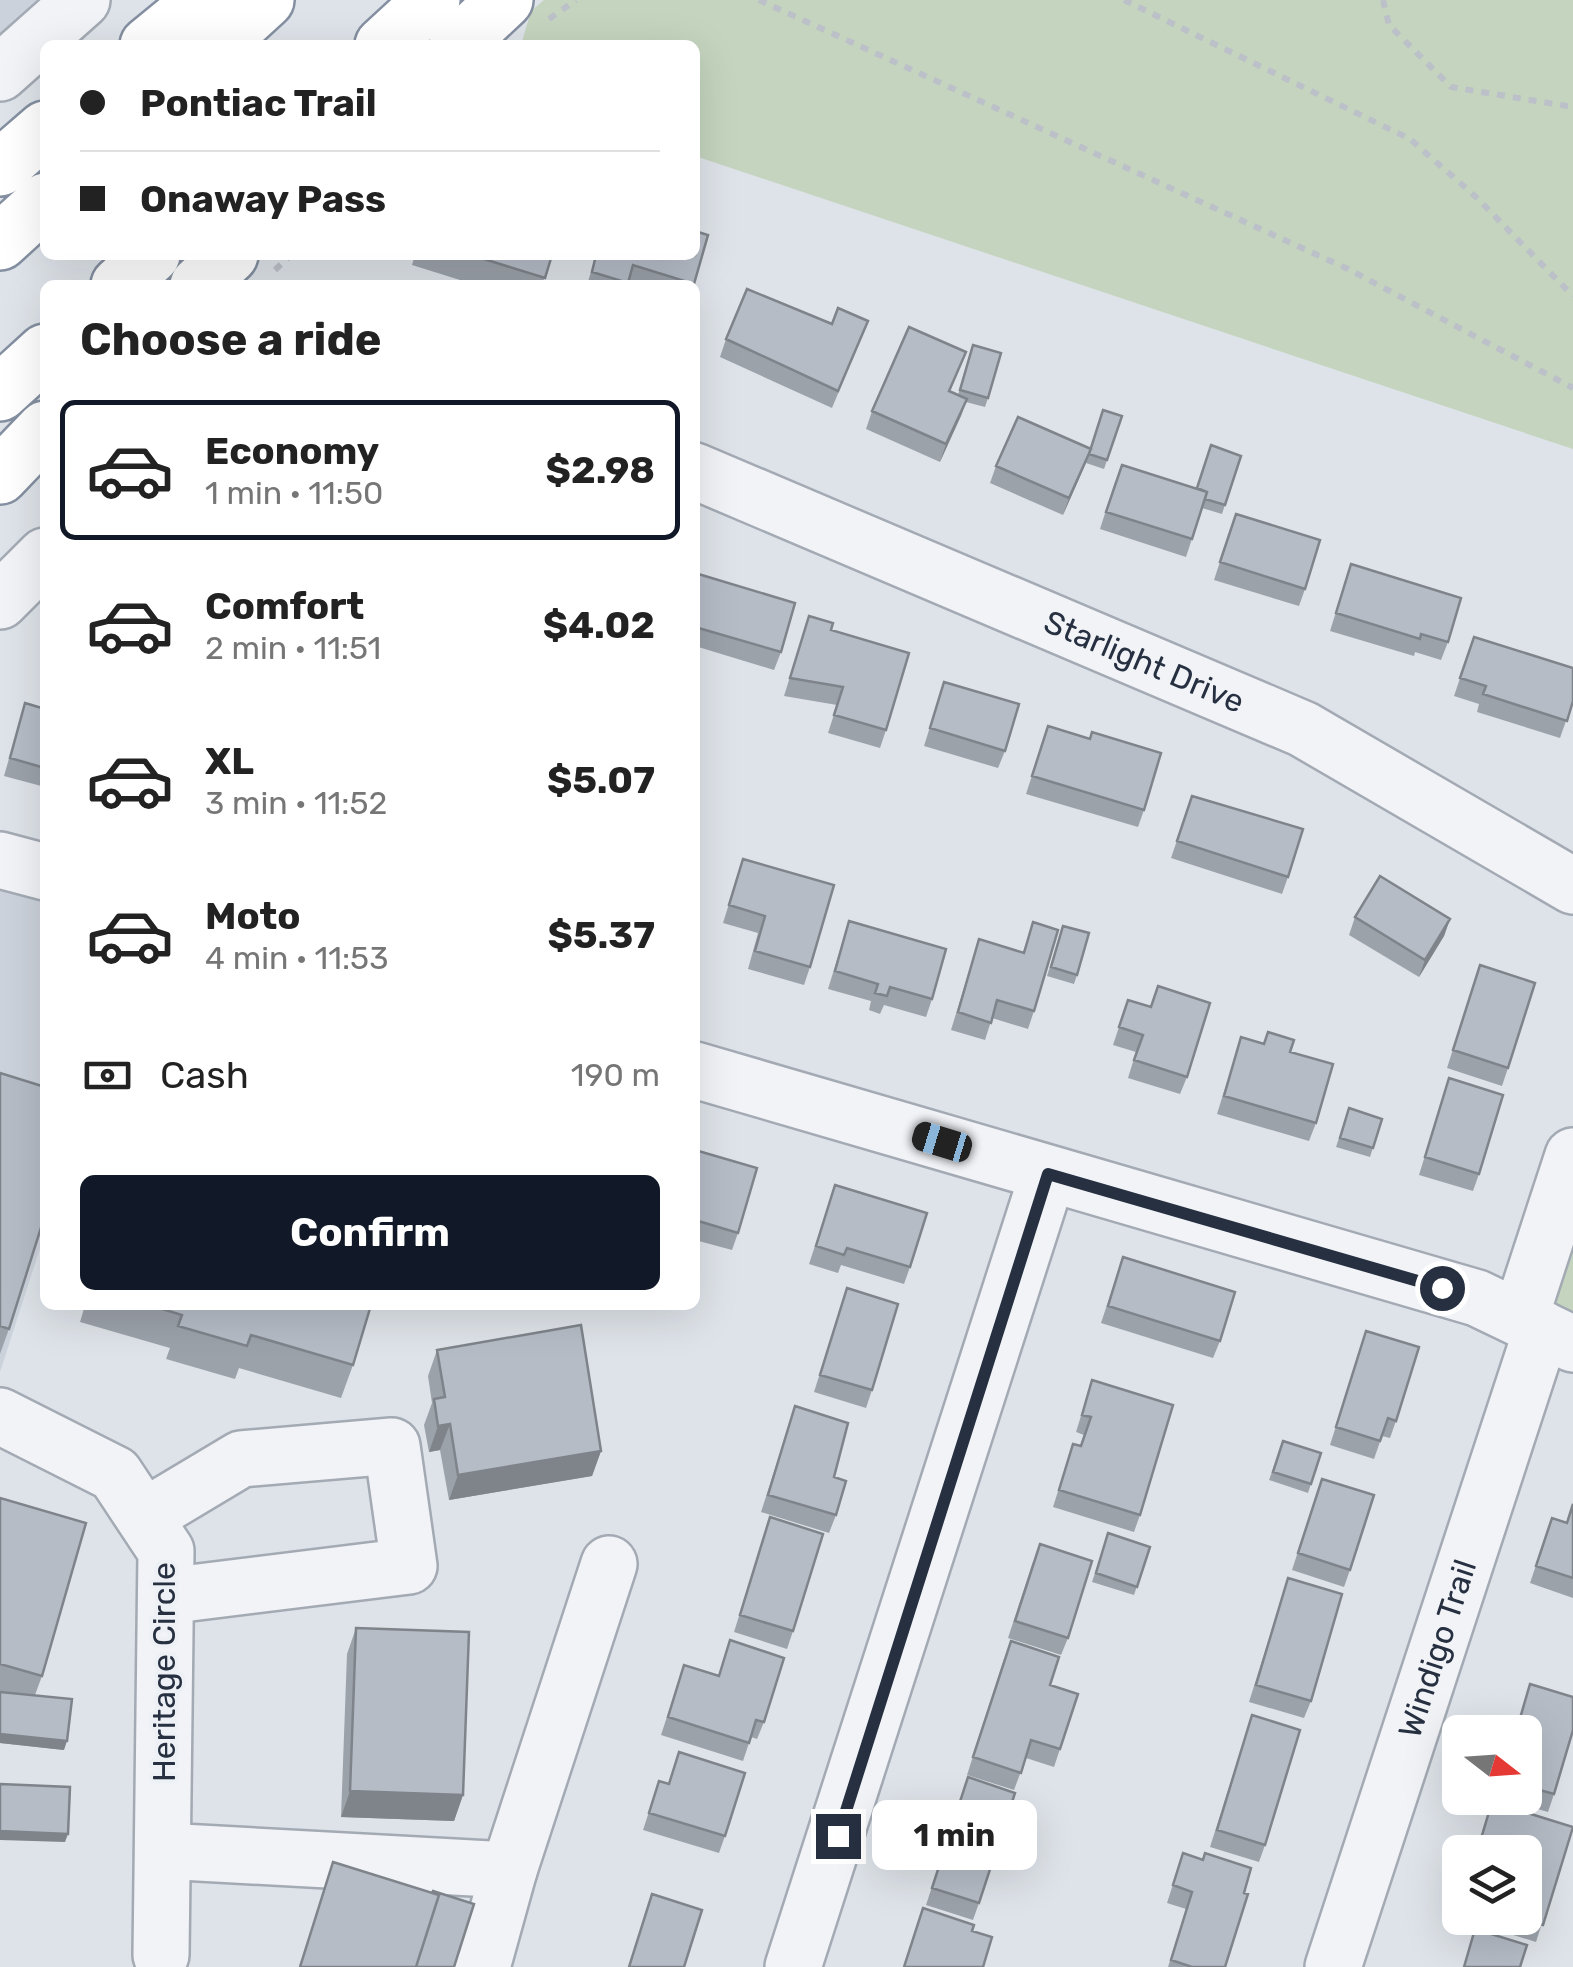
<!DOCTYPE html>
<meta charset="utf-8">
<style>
:root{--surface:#fff;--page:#f6f6f6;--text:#222;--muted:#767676;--line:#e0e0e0;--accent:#111827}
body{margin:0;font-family:Rubik,sans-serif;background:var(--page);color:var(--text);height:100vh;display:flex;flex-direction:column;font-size:38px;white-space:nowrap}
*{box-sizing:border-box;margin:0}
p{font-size:32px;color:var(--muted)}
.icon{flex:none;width:55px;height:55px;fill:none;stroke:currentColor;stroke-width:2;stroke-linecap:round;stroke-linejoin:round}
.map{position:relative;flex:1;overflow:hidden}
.details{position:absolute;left:40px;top:280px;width:660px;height:1030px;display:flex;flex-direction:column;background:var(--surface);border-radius:15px;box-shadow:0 10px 40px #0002}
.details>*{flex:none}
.top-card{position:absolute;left:40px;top:40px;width:660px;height:220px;border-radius:15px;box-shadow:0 10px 40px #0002;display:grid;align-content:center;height:220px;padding:0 40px;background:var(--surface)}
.needle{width:65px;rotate:107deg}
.tools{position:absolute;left:1442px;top:1715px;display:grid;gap:20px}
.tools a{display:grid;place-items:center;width:100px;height:100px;border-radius:15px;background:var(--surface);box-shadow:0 10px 40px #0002;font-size:50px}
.end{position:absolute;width:45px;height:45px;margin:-22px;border:12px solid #263041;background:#fff;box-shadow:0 0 0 5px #fff}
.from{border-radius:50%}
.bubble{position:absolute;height:70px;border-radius:15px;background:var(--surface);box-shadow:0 10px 40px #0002;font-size:32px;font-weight:700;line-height:70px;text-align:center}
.car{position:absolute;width:30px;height:60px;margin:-30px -15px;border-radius:12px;box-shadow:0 0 8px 2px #0007;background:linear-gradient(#222 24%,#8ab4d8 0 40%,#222 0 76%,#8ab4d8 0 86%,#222 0)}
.top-card b{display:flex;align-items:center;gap:35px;height:95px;font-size:38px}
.top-card b+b{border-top:2px solid var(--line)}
.top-card i{width:25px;height:25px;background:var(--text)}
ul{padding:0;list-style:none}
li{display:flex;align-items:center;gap:30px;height:140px;margin:0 20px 15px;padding:0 20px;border:5px solid transparent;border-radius:15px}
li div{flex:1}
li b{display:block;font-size:38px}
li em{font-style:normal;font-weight:700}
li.current{border-color:var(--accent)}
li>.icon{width:90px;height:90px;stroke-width:1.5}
h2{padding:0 40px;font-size:45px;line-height:120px}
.pay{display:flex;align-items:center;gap:25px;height:110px;padding:0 40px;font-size:38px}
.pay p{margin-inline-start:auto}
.cta{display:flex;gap:20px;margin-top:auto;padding:20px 40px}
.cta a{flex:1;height:115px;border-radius:15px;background:var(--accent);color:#fff;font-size:40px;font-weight:700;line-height:115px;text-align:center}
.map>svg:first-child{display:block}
.built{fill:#ccd2db}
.green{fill:#c4d4be}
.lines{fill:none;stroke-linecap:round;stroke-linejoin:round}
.minor-casing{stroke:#a3aab3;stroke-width:60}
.highway-casing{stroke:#8490a1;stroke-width:60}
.path{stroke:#bcc0c8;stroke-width:6;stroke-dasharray:8 8;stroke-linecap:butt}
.minor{stroke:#f1f3f7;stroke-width:55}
.highway{stroke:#fff;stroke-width:55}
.wall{fill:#9ca2aa}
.shaded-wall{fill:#7f848b}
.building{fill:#b5bcc6;stroke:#7f848b;stroke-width:2.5}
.route{stroke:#263041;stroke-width:12}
.labels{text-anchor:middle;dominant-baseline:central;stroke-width:8;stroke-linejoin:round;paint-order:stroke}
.street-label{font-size:32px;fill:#263041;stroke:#edf1f6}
</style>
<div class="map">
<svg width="1573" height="1967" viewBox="0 0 1573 1967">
<rect width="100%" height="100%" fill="#dee3e9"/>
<!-- built -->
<path class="built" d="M0 0H82L0 55Z
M0 860 45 872V1233L0 1372Z"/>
<!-- green -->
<path class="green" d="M544 0H1573V449L695 156V45H521L531 11Z
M1573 1230V1320L1551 1308Z"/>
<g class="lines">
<defs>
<g id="minor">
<path d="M0 73 82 0"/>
<path id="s1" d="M695 471 1303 729 1573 886"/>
<path d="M0 601 45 556"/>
<path d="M0 860 45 872"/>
<path d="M695 1070 1477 1298 1573 1344"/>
<path d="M1520 1318 1573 1156"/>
<path d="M0 1416 115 1474 166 1551 161 1955"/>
<path d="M144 1517 241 1459 392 1446 409 1566 166 1596"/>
<path d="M163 1851 509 1870 609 1564"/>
<path d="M482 1967 509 1870"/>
<path d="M793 1967 1048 1174"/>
<path id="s2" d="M1333 1967 1542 1329"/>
</g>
<path id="highway" d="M148 45 203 0
M217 45 266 0
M383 45 432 0
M457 45 505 0
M0 168 45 129
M0 242 45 201
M119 285 152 255
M198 285 230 255
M0 393 45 352
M0 476 45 429"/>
</defs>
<!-- minor casing -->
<use href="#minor" class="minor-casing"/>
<!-- highway casing -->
<use href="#highway" class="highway-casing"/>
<!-- path -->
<path class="path" d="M759 0 1348 269 1573 388
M1124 0 1410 139 1476 197 1573 296
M1383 0 1389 25 1451 87 1573 107
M549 19 576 0
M275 270 291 255"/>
<!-- minor -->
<use href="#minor" class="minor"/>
<!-- highway -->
<use href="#highway" class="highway"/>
</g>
<!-- wall -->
<path class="wall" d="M708 235 693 285H634L628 283 627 285H587L596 255Z
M415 255H552L542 285H476L412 265Z
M832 324 861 338 832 408 720 357 726 339Z
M970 354 988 398 985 407 966 402 940 462 866 429 872 411 959 370 950 391 958 395Z
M1122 416 1104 469 1086 463 1063 515 990 483 996 466 1090 449Z
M1241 456 1222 514 1202 508 1186 557 1100 529 1115 482 1197 488Z
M1230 531 1305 589 1299 606 1214 580Z
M1351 564 1448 642 1441 660 1415 652 1414 656 1330 631Z
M695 573 781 652 774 670 695 646Z
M809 616 831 630 886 730 880 748 828 733 837 705 784 696Z
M1474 637 1573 701 1560 738 1477 712 1479 704 1454 696Z
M944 682 1005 751 998 768 924 746Z
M25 703 45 709V787L4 776Z
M1048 726 1090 739 1144 810 1138 827 1026 794Z
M1192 796 1288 877 1282 894 1171 858Z
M743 859 810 967 804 985 748 969 758 933 723 923Z
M1355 917 1450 919 1444 936 1419 977 1349 935Z
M849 921 932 999 926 1017 884 1005 880 1014 869 1010 871 1001 828 989Z
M1033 922 1034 1011 1028 1029 992 1018 985 1040 951 1030 979 939 1023 952Z
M1063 926 1077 975 1074 984 1047 976Z
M1474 983 1508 1068 1502 1086 1447 1068Z
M1158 986 1187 1077 1180 1094 1128 1078 1136 1052 1113 1045 1128 1000 1150 1007Z
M1241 1037 1316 1123 1309 1141 1217 1114Z
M0 1073 9 1329 0 1354Z
M1449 1078 1479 1174 1473 1191 1419 1175Z
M1349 1108 1382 1119 1370 1157 1336 1147Z
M695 1150 738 1233 732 1250 695 1240Z
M835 1185 910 1267 904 1284 841 1265 838 1273 809 1264Z
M1123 1257 1220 1341 1213 1358 1101 1323Z
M847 1288 872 1390 866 1408 814 1392Z
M85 1305H371L353 1365 341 1398 239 1368 235 1379 166 1359 170 1348 80 1322Z
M1366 1331 1396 1421 1390 1438 1382 1436 1374 1459 1330 1445Z
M437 1350 601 1451 592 1476 449 1500 440 1450 429 1452 424 1425 432 1403 428 1376Z
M1092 1380 1140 1515 1134 1532 1053 1507 1073 1444 1080 1446 1084 1435 1076 1432Z
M795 1406 834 1477 836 1515 829 1533 761 1512Z
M1283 1441 1321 1453 1308 1493 1269 1480Z
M1316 1496 1350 1570 1344 1587 1292 1570Z
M0 1498 42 1676 35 1695 64 1750 0 1743Z
M1573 1503V1598L1530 1583 1552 1518 1566 1523Z
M770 1517 793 1631 787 1649 734 1632Z
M1108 1533 1150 1547 1134 1595 1092 1582Z
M1033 1562 1068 1638 1061 1655 1008 1638Z
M1288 1578 1311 1701 1304 1718 1249 1702Z
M356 1628 463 1795 454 1821 341 1817 347 1654Z
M1004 1659 1050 1685 1060 1749 1054 1767 1026 1758 1014 1790 967 1775Z
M684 1665 764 1722 757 1739 751 1737 743 1761 661 1735Z
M1530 1684 1554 1794 1548 1812 1503 1799 1525 1798V1732H1515Z
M1252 1715 1265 1845 1259 1862 1210 1847Z
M679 1752 725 1836 719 1853 643 1830 659 1781 668 1784Z
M962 1795 979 1903 973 1920 926 1905Z
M1492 1802 1573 1827 1536 1942 1456 1917 1460 1904V1918H1525V1852H1476Z
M1183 1853 1244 1893 1225 1967H1168L1186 1909 1167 1903Z
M333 1862 454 1967H299Z"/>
<!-- shaded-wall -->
<path class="shaded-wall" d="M967 399 961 416 940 462 946 444Z
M1091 449 1084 467 1063 515 1069 498Z
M1450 919 1444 936 1419 977 1425 960Z
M450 1424 440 1450 429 1452 438 1426Z
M601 1451 592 1476 449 1500 458 1475Z
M0 1734 67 1741 64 1750 0 1743Z
M350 1791 463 1795 454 1821 341 1817Z
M0 1831 68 1834 65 1842 0 1840Z"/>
<!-- building -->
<path class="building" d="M695 231 708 235 694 284 633 265 628 283 592 272 596 255H695Z
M471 255H552L545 278Z
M747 289 832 324 838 308 868 321 838 391 726 339Z
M909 327 966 352 949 391 967 399 946 444 872 411Z
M973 345 1001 353 988 398 960 390Z
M1103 410 1122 416 1107 460 1089 454Z
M1018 417 1091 449 1069 498 996 466Z
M1211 445 1241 456 1225 505 1205 499 1207 492 1197 488Z
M1122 465 1207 492 1192 539 1106 512Z
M1236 514 1320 540 1305 589 1220 562Z
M1351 564 1461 598 1448 642 1421 634 1420 639 1336 613Z
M695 573 795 603 781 652 695 627Z
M809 616 833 623 831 630 909 653 886 730 834 715 843 687 790 678Z
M1474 637 1573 668V701L1567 721 1483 694 1486 686 1460 678Z
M944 682 1019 704 1005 751 930 728Z
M25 703 45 709V768L10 758Z
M1048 726 1090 739 1092 732 1161 753 1144 810 1032 776Z
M1192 796 1303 829 1288 877 1177 841Z
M743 859 834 885 810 967 755 951 765 916 729 905Z
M1380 876 1450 919 1425 960 1355 917Z
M849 921 946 949 932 999 890 987 887 996 875 993 878 984 835 971Z
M1033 922 1058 930 1034 1011 997 1000 991 1023 958 1012 979 939 1024 953Z
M1063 926 1089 933 1077 975 1051 967Z
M1480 965 1535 983 1508 1068 1453 1050Z
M1158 986 1210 1003 1187 1077 1134 1060 1143 1035 1119 1027 1128 1000 1151 1007Z
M1268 1032 1294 1040 1290 1052 1333 1064 1316 1123 1224 1096 1241 1037 1264 1044Z
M0 1073 45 1087V1215L9 1329 0 1326Z
M1449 1078 1503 1095 1479 1174 1425 1157Z
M1349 1108 1382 1119 1373 1148 1340 1138Z
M695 1150 757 1168 738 1233 695 1220Z
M835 1185 927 1213 910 1267 847 1248 844 1255 816 1246Z
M1123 1257 1235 1292 1220 1341 1108 1306Z
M847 1288 898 1304 872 1390 820 1375Z
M149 1305H371L353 1365 251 1335 247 1346 178 1326 182 1315Z
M581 1325 601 1451 458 1475 450 1424 438 1426 434 1399 445 1397 437 1350Z
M1366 1331 1419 1347 1396 1421 1388 1418 1380 1441 1336 1427Z
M1092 1380 1173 1405 1140 1515 1059 1490 1073 1444 1081 1446 1091 1417 1082 1415Z
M795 1406 848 1423 834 1477 846 1481 836 1515 768 1495Z
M1283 1441 1321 1453 1311 1484 1273 1472Z
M1322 1479 1374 1495 1350 1570 1298 1553Z
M0 1498 86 1523 42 1676 0 1664Z
M1573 1504V1578L1536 1566 1552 1518 1567 1523Z
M770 1517 823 1534 793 1631 740 1615Z
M1108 1533 1150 1547 1137 1587 1096 1573Z
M1040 1544 1092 1561 1068 1638 1015 1621Z
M1288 1578 1342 1594 1311 1701 1256 1685Z
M356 1628 469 1632 463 1795 350 1791Z
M730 1640 784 1658 764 1722 756 1720 749 1743 668 1717 684 1665 719 1676Z
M1011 1641 1059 1657 1050 1685 1078 1694 1060 1749 1031 1740 1021 1773 973 1757Z
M1530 1684 1573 1697V1730L1554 1794 1525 1786V1732H1516Z
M0 1692 72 1699 67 1741 0 1734Z
M1252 1715 1300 1730 1265 1845 1217 1830Z
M679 1752 745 1773 725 1836 649 1813 659 1781 669 1784Z
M968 1777 1015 1793 979 1903 932 1888Z
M0 1784 70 1787 68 1834 0 1831Z
M1492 1802 1573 1827 1543 1925 1519 1918H1525V1852H1477Z
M1183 1853 1203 1860 1205 1853 1251 1868 1244 1893 1248 1894 1225 1967H1192L1171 1960 1192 1892 1173 1885Z
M333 1862 439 1895 416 1967H300Z
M433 1891 474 1904 454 1967H416L439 1895 432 1893Z
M652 1894 702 1910 684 1967H629Z
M923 1908 974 1925 972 1931 992 1937 983 1967H904Z
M1475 1929 1527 1945 1520 1967H1464Z"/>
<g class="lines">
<!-- route -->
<path class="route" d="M838 1836 1048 1174 1442 1288"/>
</g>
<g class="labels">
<!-- street labels -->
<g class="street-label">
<text stroke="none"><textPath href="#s1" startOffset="488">Starlight Drive</textPath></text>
<text stroke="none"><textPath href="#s2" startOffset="335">Windigo Trail</textPath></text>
<text transform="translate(164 1672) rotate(-90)">Heritage Circle</text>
</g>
</g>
</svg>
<div class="tools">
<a><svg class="needle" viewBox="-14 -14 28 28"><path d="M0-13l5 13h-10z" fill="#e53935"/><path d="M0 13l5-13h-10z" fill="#767676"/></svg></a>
<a><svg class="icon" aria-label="layers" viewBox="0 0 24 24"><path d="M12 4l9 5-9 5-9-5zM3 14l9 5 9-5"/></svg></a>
</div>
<i class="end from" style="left:1442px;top:1288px"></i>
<i class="end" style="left:838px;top:1836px"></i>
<div class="bubble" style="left:872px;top:1800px;width:165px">1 min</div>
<i class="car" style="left:942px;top:1142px;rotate:287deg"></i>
<div class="top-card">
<b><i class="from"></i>Pontiac Trail</b>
<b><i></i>Onaway Pass</b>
</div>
<section class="details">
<h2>Choose a ride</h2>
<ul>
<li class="current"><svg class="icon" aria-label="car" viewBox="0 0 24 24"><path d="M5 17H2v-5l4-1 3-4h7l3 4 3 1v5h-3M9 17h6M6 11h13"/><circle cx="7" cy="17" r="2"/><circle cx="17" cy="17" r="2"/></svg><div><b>Economy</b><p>1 min · 11:50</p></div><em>$2.98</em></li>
<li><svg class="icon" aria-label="car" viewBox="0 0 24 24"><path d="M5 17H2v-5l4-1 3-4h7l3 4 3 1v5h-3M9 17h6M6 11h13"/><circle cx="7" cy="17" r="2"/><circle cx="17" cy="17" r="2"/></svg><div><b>Comfort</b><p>2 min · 11:51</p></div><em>$4.02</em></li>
<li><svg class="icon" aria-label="car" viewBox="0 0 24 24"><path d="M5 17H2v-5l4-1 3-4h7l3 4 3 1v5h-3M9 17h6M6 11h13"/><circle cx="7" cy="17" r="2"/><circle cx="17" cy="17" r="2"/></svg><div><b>XL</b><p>3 min · 11:52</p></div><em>$5.07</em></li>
<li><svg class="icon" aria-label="car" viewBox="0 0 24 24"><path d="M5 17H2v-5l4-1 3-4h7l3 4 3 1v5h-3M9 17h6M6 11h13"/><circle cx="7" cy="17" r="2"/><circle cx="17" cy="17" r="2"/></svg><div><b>Moto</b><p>4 min · 11:53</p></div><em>$5.37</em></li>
</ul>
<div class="pay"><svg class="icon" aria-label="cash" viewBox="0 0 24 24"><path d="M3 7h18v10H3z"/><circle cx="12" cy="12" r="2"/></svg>Cash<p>190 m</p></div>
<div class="cta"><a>Confirm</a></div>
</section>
</div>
